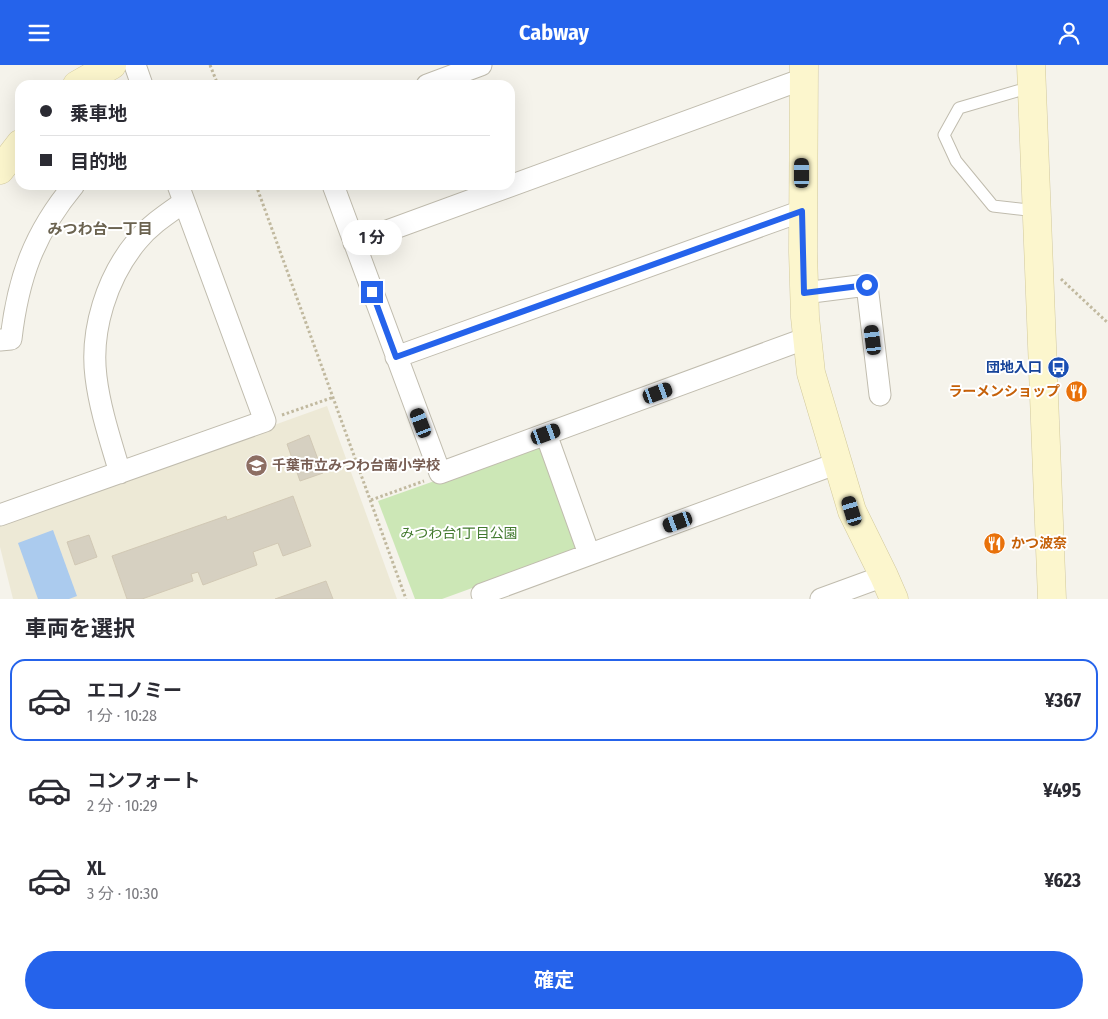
<!DOCTYPE html>
<html lang="ja">
<meta charset="utf-8">
<style>
:root{--surface:#fff;--page:#f2f2f3;--text:#2b2b33;--muted:#7c7c81;--line:#e1e1e2;--accent:#2563eb}
body{margin:0;font-family:"Fira Sans Condensed","Noto Sans JP",sans-serif;background:var(--page);color:var(--text);height:100vh;display:flex;flex-direction:column;font-size:19px;white-space:nowrap}
*{box-sizing:border-box;margin:0}
p{font-size:16px;color:var(--muted)}
.icon{flex:none;width:28px;height:28px;fill:none;stroke:currentColor;stroke-width:2;stroke-linecap:round;stroke-linejoin:round}
.map{position:relative;height:534px;overflow:hidden}
.panel{display:flex;flex-direction:column;background:var(--surface);flex:1}
.panel>*{flex:none}
.top-card{position:absolute;left:15px;top:15px;width:500px;height:110px;border-radius:15px;box-shadow:0 5px 20px #0002;display:grid;align-content:center;height:110px;padding:0 25px;background:var(--surface)}
.end{position:absolute;width:22px;height:22px;margin:-11px;border:6px solid #2563eb;background:#fff;box-shadow:0 0 0 2px #fff}
.from{border-radius:50%}
.bubble{position:absolute;height:35px;border-radius:18px;background:var(--surface);box-shadow:0 5px 20px #0002;font-size:16px;font-weight:700;line-height:35px;text-align:center}
.car{position:absolute;width:15px;height:30px;margin:-15px -8px;border-radius:6px;box-shadow:0 0 4px 1px #0007;background:linear-gradient(#222 24%,#8ab4d8 0 40%,#222 0 76%,#8ab4d8 0 86%,#222 0)}
.top-card b{display:flex;align-items:center;gap:18px;height:48px;font-size:19px}
.top-card b+b{border-top:1px solid var(--line)}
.top-card i{width:12px;height:12px;background:var(--text)}
ul{padding:0;list-style:none}
li{display:flex;align-items:center;gap:15px;height:82px;margin:0 10px 8px;padding:0 15px;border:2px solid transparent;border-radius:15px}
li div{flex:1}
li b{display:block;font-size:19px}
li em{font-style:normal;font-weight:700}
li.active{border-color:var(--accent)}
li>.icon{width:45px;height:45px;stroke-width:1.5}
h2{padding:0 25px;font-size:22px;line-height:60px}
.cta{display:flex;gap:10px;margin-top:auto;padding:10px 25px}
.cta a{flex:1;height:58px;border-radius:30px;background:var(--accent);color:#fff;font-size:20px;font-weight:700;line-height:58px;text-align:center}
header{display:flex;justify-content:space-between;align-items:center;height:65px;padding:0 25px;background:var(--accent);color:#fff;font-size:22px;font-weight:700}
.map>svg:first-child{display:block}
.education{fill:#ede9d6}
.green{fill:#cce7b6}
.water{fill:#abcbee}
.building{fill:#d6d0c1;stroke:#d1c8b4}
.lines{fill:none;stroke-linecap:round;stroke-linejoin:round}
.lane-casing{stroke:#c0bcae;stroke-width:13}
.street-casing{stroke:#c0bcae;stroke-width:23}
.secondary-casing{stroke:#d2c99c;stroke-width:29}
.path{stroke:#c1b99f;stroke-width:3;stroke-dasharray:2.5 2.5;stroke-linecap:butt}
.lane{stroke:#fff;stroke-width:11}
.street{stroke:#fff;stroke-width:21}
.secondary{stroke:#fcf6cd;stroke-width:28}
.route{stroke:#2563eb;stroke-width:6}
.labels{text-anchor:middle;dominant-baseline:central;stroke-width:4;stroke-linejoin:round;paint-order:stroke}
.transit-label{font-size:14px;font-weight:bold;fill:#164399;stroke:#fff;text-anchor:end}
.food-label{font-size:14px;font-weight:bold;fill:#c56008;stroke:#fff;text-anchor:end}
.education-label{font-size:14px;font-weight:bold;fill:#785e54;stroke:#fff;text-anchor:start}
.park-label{font-size:14px;fill:#42792e;stroke:#fff}
.neighbourhood-label{font-size:15px;font-weight:bold;fill:#6b6350;stroke:#fff}
</style>
<header><svg class="icon" aria-label="menu" viewBox="0 0 24 24"><path d="M4 6h16M4 12h16M4 18h16"/></svg>Cabway<svg class="icon" aria-label="person" viewBox="0 0 24 24"><circle cx="12" cy="8" r="4"/><path d="M4 21q1-7 8-7t8 7"/></svg></header>
<div class="map">
<svg width="1108" height="534" viewBox="0 0 1108 534">
<rect width="100%" height="100%" fill="#f5f3eb"/>
<!-- education -->
<path class="education" d="M327 341 397 534H13L0 482V459Z"/>
<!-- green -->
<path class="green" d="M539 379 577 485 442 534H415L378 436Z"/>
<!-- water -->
<path class="water" d="M53 465 77 531 69 534H38L18 478Z"/>
<!-- building -->
<path class="building" d="M309 370 323 408 300 416 287 379Z
M293 431 311 481 283 491 278 478 253 487 257 500 203 520 198 507 191 509 193 516 142 534H127L112 491 226 451 227 455Z
M89 470 97 492 75 500 67 477Z
M326 516 333 534H275Z"/>
<g class="lines">
<defs>
<path id="lane" d="M1031 22 959 43 944 70 956 96 993 141 1037 146"/>
<path id="street" d="M135 0 142 20
M427 20 481 0
M333 120 440 408 807 273
M354 178 803 14
M804 228 867 220 880 330
M0 275 11 274C18 213 34 168 74 120
M396 292 802 146
M546 369 589 489
M120 408C111 377 100 345 96 312 90 265 107 212 137 176 150 160 167 149 184 137
M0 450 265 356 178 120
M484 534 482 529 838 398
M821 534 884 511"/>
<path id="secondary" d="M804 0 803 187 805 252 811 308 852 446 884 511 894 534
M1031 0 1052 534
M77 20 112 0
M0 105 20 79"/>
</defs>
<!-- lane casing -->
<use href="#lane" class="lane-casing"/>
<!-- street casing -->
<use href="#street" class="street-casing"/>
<!-- secondary casing -->
<use href="#secondary" class="secondary-casing"/>
<!-- path -->
<path class="path" d="M210 0 218 20
M256 120 406 534
M1061 214 1108 258
M282 350 334 332
M371 435 424 416"/>
<!-- lane -->
<use href="#lane" class="lane"/>
<!-- street -->
<use href="#street" class="street"/>
<!-- secondary -->
<use href="#secondary" class="secondary"/>
</g>
<g class="lines">
<!-- route -->
<path class="route" d="M372 227 396 292 802 146 804 228 867 220"/>
</g>
<!-- icons -->
<defs>
<symbol id="bus-disc" viewBox="-11 -11 22 22"><circle r="9.5" fill="#1a4fb4" stroke="#fff"/><path d="M-5-6H5V4H4V6H2V4H-2V6H-4V4H-5ZM-3.5-4V0h7V-4ZM-3.5 1.2v1.5H-2V1.2ZM2 1.2v1.5H3.5V1.2Z" fill="#fff"/></symbol>
<symbol id="restaurant-disc" viewBox="-11 -11 22 22"><circle r="9.5" fill="#e8710a" stroke="#fff"/><path d="M-5-6h1v4h1v-4h1v4h1v-4h1v5L-1.5 .5V6h-2V.5L-5-1ZM5-6V6H3V1.5H1.5Q1.5-4 5-6Z" fill="#fff"/></symbol>
<symbol id="school-disc" viewBox="-11 -11 22 22"><circle r="9.5" fill="#8d6e63" stroke="#fff"/><path d="M0-5L7-2L0 1L-7-2ZM-4 1L0 2.5L4 1V4Q0 6-4 4Z" fill="#fff"/></symbol>
</defs>
<g fill-rule="evenodd">
<use href="#bus-disc" x="1046" y="290" width="25" height="25"/>
<use href="#restaurant-disc" x="1064" y="314" width="25" height="25"/>
<use href="#school-disc" x="244" y="388" width="25" height="25"/>
<use href="#restaurant-disc" x="982" y="466" width="25" height="25"/>
</g>
<g class="labels">
<!-- transit labels -->
<g class="transit-label">
<text x="1042" y="302">団地入口</text>
</g>
<!-- food labels -->
<g class="food-label">
<text x="1060" y="326">ラーメンショップ</text>
<text x="1011" y="478" text-anchor="start">かつ波奈</text>
</g>
<!-- education labels -->
<g class="education-label">
<text x="272" y="400">千葉市立みつわ台南小学校</text>
</g>
<!-- park labels -->
<g class="park-label">
<text x="459" y="468">みつわ台1丁目公園</text>
</g>
<!-- neighbourhood labels -->
<g class="neighbourhood-label">
<text x="100" y="164">みつわ台一丁目</text>
</g>
</g>
</svg>
<i class="end from" style="left:867px;top:220px"></i>
<i class="end" style="left:372px;top:227px"></i>
<div class="bubble" style="left:342px;top:155px;width:60px">1 分</div>
<i class="car" style="left:802px;top:108px;rotate:0deg"></i>
<i class="car" style="left:873px;top:275px;rotate:353deg"></i>
<i class="car" style="left:658px;top:328px;rotate:70deg"></i>
<i class="car" style="left:421px;top:358px;rotate:339deg"></i>
<i class="car" style="left:546px;top:369px;rotate:70deg"></i>
<i class="car" style="left:852px;top:446px;rotate:343deg"></i>
<i class="car" style="left:678px;top:457px;rotate:250deg"></i>
<div class="top-card">
<b><i class="from"></i>乗車地</b>
<b><i></i>目的地</b>
</div>
</div>
<section class="panel">
<h2>車両を選択</h2>
<ul>
<li class="active"><svg class="icon" aria-label="car" viewBox="0 0 24 24"><path d="M5 17H2v-5l4-1 3-4h7l3 4 3 1v5h-3M9 17h6M6 11h13"/><circle cx="7" cy="17" r="2"/><circle cx="17" cy="17" r="2"/></svg><div><b>エコノミー</b><p>1 分 · 10:28</p></div><em>¥367</em></li>
<li><svg class="icon" aria-label="car" viewBox="0 0 24 24"><path d="M5 17H2v-5l4-1 3-4h7l3 4 3 1v5h-3M9 17h6M6 11h13"/><circle cx="7" cy="17" r="2"/><circle cx="17" cy="17" r="2"/></svg><div><b>コンフォート</b><p>2 分 · 10:29</p></div><em>¥495</em></li>
<li><svg class="icon" aria-label="car" viewBox="0 0 24 24"><path d="M5 17H2v-5l4-1 3-4h7l3 4 3 1v5h-3M9 17h6M6 11h13"/><circle cx="7" cy="17" r="2"/><circle cx="17" cy="17" r="2"/></svg><div><b>XL</b><p>3 分 · 10:30</p></div><em>¥623</em></li>
</ul>
<div class="cta"><a>確定</a></div>
</section>
